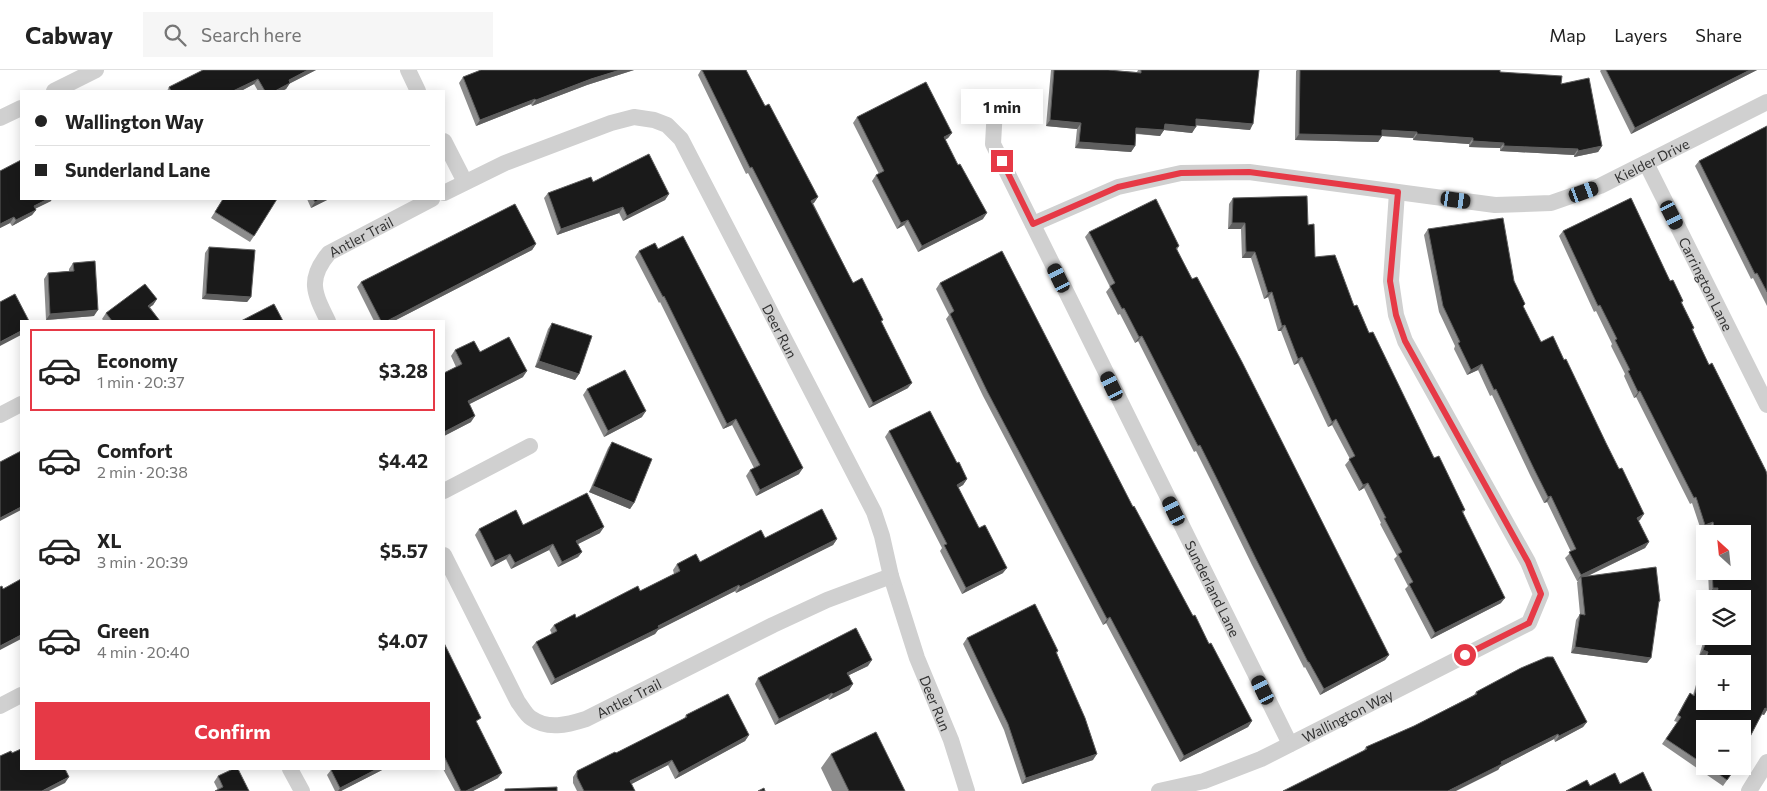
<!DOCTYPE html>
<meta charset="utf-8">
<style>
:root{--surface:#fff;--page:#f6f6f6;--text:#222;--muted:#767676;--line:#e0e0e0;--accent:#e63946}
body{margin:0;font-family:Commissioner,sans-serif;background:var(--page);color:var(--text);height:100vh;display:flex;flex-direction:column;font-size:19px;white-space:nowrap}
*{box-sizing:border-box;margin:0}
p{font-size:16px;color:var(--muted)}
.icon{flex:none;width:28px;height:28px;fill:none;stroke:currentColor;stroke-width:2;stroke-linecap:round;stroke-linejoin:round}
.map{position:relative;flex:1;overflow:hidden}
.panel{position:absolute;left:20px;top:250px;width:425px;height:450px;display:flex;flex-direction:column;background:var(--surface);border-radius:0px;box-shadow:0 2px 12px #0003}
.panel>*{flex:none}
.banner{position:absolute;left:20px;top:20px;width:425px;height:110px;border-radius:0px;box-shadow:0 2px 12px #0003;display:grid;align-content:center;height:110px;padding:0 15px;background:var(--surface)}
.needle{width:32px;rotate:333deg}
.controls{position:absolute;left:1696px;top:455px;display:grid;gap:10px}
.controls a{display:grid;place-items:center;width:55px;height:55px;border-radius:0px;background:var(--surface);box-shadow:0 2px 12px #0003;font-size:25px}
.end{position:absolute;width:22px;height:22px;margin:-11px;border:6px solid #e63946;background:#fff;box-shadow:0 0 0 2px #fff}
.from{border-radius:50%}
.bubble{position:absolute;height:35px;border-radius:0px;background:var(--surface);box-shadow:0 2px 12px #0003;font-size:16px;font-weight:700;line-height:35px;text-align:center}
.car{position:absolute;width:15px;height:30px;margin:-15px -8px;border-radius:6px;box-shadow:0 0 4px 1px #0007;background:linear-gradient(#222 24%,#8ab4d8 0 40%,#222 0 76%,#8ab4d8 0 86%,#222 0)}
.banner b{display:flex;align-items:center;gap:18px;height:48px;font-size:19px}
.banner b+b{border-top:1px solid var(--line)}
.banner i{width:12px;height:12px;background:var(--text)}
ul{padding:9px 0 0;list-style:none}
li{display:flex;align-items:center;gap:15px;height:82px;margin:0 10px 8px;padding:0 5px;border:2px solid transparent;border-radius:0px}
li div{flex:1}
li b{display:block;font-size:19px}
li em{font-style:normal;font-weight:700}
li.selected{border-color:var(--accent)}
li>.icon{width:45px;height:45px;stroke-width:1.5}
.button{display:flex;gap:10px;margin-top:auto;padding:10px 15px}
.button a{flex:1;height:58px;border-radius:0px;background:var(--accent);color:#fff;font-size:20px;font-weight:700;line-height:58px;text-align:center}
header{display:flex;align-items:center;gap:30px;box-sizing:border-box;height:70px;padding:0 25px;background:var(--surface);border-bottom:1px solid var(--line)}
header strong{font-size:24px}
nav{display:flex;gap:28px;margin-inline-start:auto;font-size:18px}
.search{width:350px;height:45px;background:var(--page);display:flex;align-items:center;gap:12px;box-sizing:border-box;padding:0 18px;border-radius:0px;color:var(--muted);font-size:19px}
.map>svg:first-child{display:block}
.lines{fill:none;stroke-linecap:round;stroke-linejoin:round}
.minor{stroke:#d0d0d0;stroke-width:16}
.wall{fill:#8c8c8c;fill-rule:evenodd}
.shaded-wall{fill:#5f5f5f}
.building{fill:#1a1a1a;stroke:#5f5f5f;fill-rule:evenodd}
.route{stroke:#e63946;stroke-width:6}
.labels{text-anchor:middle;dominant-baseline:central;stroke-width:5;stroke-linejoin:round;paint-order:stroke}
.street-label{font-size:14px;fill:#333;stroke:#fff}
</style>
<header>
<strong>Cabway</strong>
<div class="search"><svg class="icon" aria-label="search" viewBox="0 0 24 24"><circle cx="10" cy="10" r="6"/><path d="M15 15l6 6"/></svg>Search here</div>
<nav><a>Map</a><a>Layers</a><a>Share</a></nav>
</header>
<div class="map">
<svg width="1767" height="721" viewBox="0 0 1767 721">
<rect width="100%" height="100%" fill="#fff"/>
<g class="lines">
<!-- minor -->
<g class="minor">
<path d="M408 0 418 21"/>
<path d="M54 21 96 0"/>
<path id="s1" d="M995 38 993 74 1290 674"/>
<path d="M0 48 21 38"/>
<path d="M444 71 465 112"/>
<path id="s2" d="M1646 93 1767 335"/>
<path id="s3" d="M444 123 505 93 611 53 634 47 654 50 667 55 681 69 874 442 882 466 891 506 917 588 951 670 967 721"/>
<path id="s4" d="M1033 154 1118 117 1181 103 1249 102 1495 135 1551 133 1600 116 1767 32"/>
<path id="s5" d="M328 251C314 223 307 209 329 183L432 129"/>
<path d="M0 345 21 334"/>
<path d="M444 421 530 376"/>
<path id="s6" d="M444 485 518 632C522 637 526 645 531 648 548 660 567 655 586 649L773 555 827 530 891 506"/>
<path d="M0 636 21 625"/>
<path d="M290 699 302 721"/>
<path id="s7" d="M1159 721 1204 711 1261 689 1529 553 1541 524 1528 492 1405 271 1396 245 1391 211 1397 122"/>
<path d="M1749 721 1767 692"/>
</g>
</g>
<!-- wall -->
<path class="wall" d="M316 0 290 13 286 19 282 21H258L254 14 241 21H167L169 17Z
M481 0H634L587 15 532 36 531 34 476 56 459 13 463 7Z
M701 0H746L765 36 818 127 813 133 853 213 908 318 869 338 748 103 746 104 698 5Z
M1051 0H1108L1137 2 1138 0H1259L1250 60 1196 55 1192 63 1164 60 1160 66 1136 64 1135 76 1131 82 1075 78 1077 59 1046 56Z
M1297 0H1500V2L1561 14 1602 76 1598 82 1574 87V85L1500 81V78L1469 77V74L1413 70V68L1382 66 1378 72 1295 70 1296 1Z
M1601 0H1757L1631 64 1600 1Z
M857 47 952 63 948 68 945 70 983 149 918 182 904 155 897 159 872 111 876 105 879 104 853 53Z
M1767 56V236L1753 208 1751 209 1695 96 1699 91Z
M0 101 51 131 35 139 36 140 32 145 12 156 10 153 0 158Z
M593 112 669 124 665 130 623 151 619 143 557 165 544 128 548 123Z
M1233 128 1308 155 1315 187 1354 236 1369 263 1434 388 1465 440 1463 443 1501 533 1431 569 1405 519 1408 516 1394 489 1397 486 1380 454 1381 453 1364 418 1359 421 1345 395 1350 389 1332 355 1328 357 1298 293 1294 295 1281 261H1278L1268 227 1264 229 1251 188H1242L1241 159H1228L1229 134Z
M1631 128 1670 211 1673 210 1683 231 1682 233 1694 258 1693 260 1709 295 1712 293 1766 401 1767 405V640L1764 645 1762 644 1742 682V659H1705V696H1737L1723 716 1662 674 1677 652 1674 651 1686 629 1690 623 1693 625 1704 587 1699 586 1705 566H1742V529H1713L1714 524H1709L1708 501H1742V464H1710L1709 458 1701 460 1692 433 1690 434 1636 327 1634 328 1624 306 1625 304 1611 276 1612 274 1596 241 1594 242 1559 166 1563 161ZM1705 594H1742V631H1705Z
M223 129 254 166 250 172 211 148Z
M307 129H329L311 138Z
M1428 159 1514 211 1523 237 1541 272 1640 450 1638 451 1649 472 1645 478 1588 506 1660 531 1658 534 1647 593 1571 583 1576 550 1580 544 1577 512 1578 511H1577L1565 488 1571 482 1547 432 1544 433 1530 405 1492 325 1490 326 1478 300 1467 305 1454 279 1455 276 1439 242 1424 165Z
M1089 162 1179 176 1177 180 1389 585 1385 590 1320 625 1305 597 1304 598 1252 495 1212 413 1196 381 1194 382 1138 271 1135 273 1120 244 1118 245 1106 222 1110 217 1085 167Z
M536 174 532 180 394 251H374L357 217 361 212Z
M209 177 251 227 247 232 202 229 205 183Z
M658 179 799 404 756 426 746 406 750 400 754 398 732 355 723 359 660 232 659 233 635 187 639 181Z
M73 193 94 246 46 250 44 209 48 203 69 201V199Z
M940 213 1133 437 1193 546 1209 574 1252 651 1248 657 1180 692 1106 553 1103 555 983 326 946 249 949 245 936 219Z
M157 229 153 235 150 237 160 251H104L102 249 106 243Z
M552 253 579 304 575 310 535 297 548 259Z
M455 280 480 282 523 307 469 334 471 352 444 366V303L456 297 451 286Z
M587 319 642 347 604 367 583 325Z
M889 361 957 393 967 409 963 415 958 418 1003 503 962 524 940 481 942 478 885 367Z
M612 372 634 433 630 439 589 422 608 378Z
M523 455 600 463 578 474 582 482 578 487 558 497 549 480 511 499 506 489 491 497 475 465 479 459Z
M765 468 837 469 833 475 736 523 735 521 658 560 655 564 551 615 532 577 536 572 552 564 550 560 554 555 576 548 640 521 674 504 673 500 677 494 700 492Z
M967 568 1058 581 1057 583 1093 690 1022 714 1004 660 963 574Z
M444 573 477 654 498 708 473 721H455L443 699Z
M868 596 849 605 853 614 849 620 829 630 828 628 775 655 755 614 758 608Z
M1476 622 1587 652 1583 657 1555 672 1554 669 1500 697 1498 700 1364 680 1366 677 1414 656 1474 625Z
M686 645 749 665 745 671 675 709 668 695 631 714 635 721H577L573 713V707L577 701 616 683 684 649Z
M831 684 905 721H832L821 698Z
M384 699 341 721H335L327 705 331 700Z
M218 706 249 721 218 720 214 712Z"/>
<!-- shaded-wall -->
<path class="shaded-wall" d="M308 0H316L285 16 289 10Z
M620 0H634L587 15 532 36 536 30 591 9Z
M1750 0H1757L1631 64 1635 58Z
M258 9 254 14 241 21H233Z
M290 13 286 19 282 21H275Z
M535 29 531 34 476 56 480 50Z
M1196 49 1253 54 1250 60 1192 55Z
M1050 50 1081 53 1077 59 1046 56Z
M1165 54 1196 57 1192 63 1164 60 1160 66 1132 63 1136 58Z
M1382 60 1417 62 1413 68 1382 66 1378 72 1295 70 1299 64Z
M952 63 948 68 940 73 944 67Z
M1417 64 1473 68 1469 74 1413 70Z
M1473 71 1504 73 1500 78 1469 77Z
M1079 72 1135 76 1131 82 1075 78Z
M1504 76 1578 79 1574 85 1500 81Z
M1602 76 1598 82 1574 87 1578 81Z
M669 124 665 130 623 151 627 146Z
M818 127 814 133 807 136 811 131Z
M48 129H52L51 131 30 141 34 136Z
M321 129H329L311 138 315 132Z
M623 137 619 143 557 165 561 159Z
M36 140 32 145 12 156 16 150Z
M987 143 983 149 918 182 922 176Z
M14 147 10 153 0 158V154Z
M908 150 904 155 897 159 901 153Z
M1232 153H1245L1241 159H1228Z
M536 174 532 180 394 251H387Z
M1246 182H1255L1251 188H1242Z
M1272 222 1268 227 1264 229 1268 223Z
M206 224 251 227 247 232 202 229Z
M157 229 153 235 144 241 148 236Z
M98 240 94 246 46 250 50 244Z
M1285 255 1281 261H1278L1282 256Z
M21 261V265L0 276V272Z
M1142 266 1138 271 1135 273 1139 267Z
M1302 287 1298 293 1294 295 1298 289Z
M539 291 579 304 575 310 535 297Z
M1482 294 1478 300 1467 305 1471 300Z
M527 301 523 307 464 337 468 331Z
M912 313 908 318 869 338 873 333Z
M1640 321 1636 327 1634 328 1638 322Z
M646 341 642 347 604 367 608 361Z
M475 346 471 352 444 366V362Z
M736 349 732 355 723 359 727 354Z
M1336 349 1332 355 1328 357 1332 352Z
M803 398 799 404 756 426 760 420Z
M967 409 963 415 953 421 957 415Z
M1368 413 1364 418 1359 421 1363 415Z
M593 416 634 433 630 439 589 422Z
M1551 426 1547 432 1544 433 1548 427Z
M21 437V440L0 451V448Z
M1644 444 1640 450 1633 454 1637 448Z
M1713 452 1709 458 1701 460 1705 455Z
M604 457 600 463 572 477 576 471Z
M837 469 833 475 736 523 740 517Z
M1649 472 1645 478 1581 509V507L1577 511 1581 505Z
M553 474 549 480 511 499 515 493Z
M582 482 578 487 558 497 562 492Z
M510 484 506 489 491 497 495 491Z
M1007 498 1003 503 962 524 966 518Z
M739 515 735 521 658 560 655 564 551 615 555 609Z
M1713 518H1718L1714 524H1709Z
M1505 528 1501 533 1431 569 1435 563Z
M1110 547 1106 553 1103 555 1107 549Z
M21 565V569L0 580V576Z
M1575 577 1651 588 1647 593 1571 583Z
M1703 580 1708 582 1704 587 1699 586Z
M1389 585 1385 590 1320 625 1324 619Z
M872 590 868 596 843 608 847 603Z
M853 614 849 620 829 630 833 624Z
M832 623 828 628 775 655 779 649Z
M1765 638 1767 639V640L1764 645 1761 644Z
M1252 651 1248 657 1180 692 1184 686Z
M1587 652 1583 657 1555 672 1559 666Z
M1558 664 1554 669 1500 697 1498 700 1456 721H1448L1501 692Z
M749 665 745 671 675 709 679 703Z
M1097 684 1093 690 1022 714 1026 708Z
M672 690 668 695 626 717 630 711Z
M377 699H384L341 721H338L340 718Z
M502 703 498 708 473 721H466Z
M69 707 65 713 49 721H42Z"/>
<!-- building -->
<path class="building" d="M203 0H308L289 10 290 13 275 21H265L258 9 233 21H171L169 17Z
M481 0H620L591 9 536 30 535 29 480 50 463 7Z
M702 0H746L765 36 769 34 818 127 811 131 853 213 862 208 883 250 881 251 912 313 873 333 752 97 750 98Z
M1054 0H1108L1141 3V0H1259L1253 54 1196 49V57L1165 54 1164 60 1136 58 1135 76 1079 72 1081 53 1050 50Z
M1300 0H1500V2L1562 6 1561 14 1589 8 1602 76 1578 81V79L1504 76V73L1473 71V68L1417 64V62L1382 60V66L1299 64Z
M1606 0H1750L1635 58Z
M926 12 952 63 944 67 958 95 960 94 987 143 922 176 908 150 901 153 876 105 884 101 857 47Z
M1767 56V222L1757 203 1755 204 1699 91Z
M649 84 669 124 627 146 623 137 561 159 548 123 591 107 593 112Z
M21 90V129H48L34 136 36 140 16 150 14 147 0 154V101Z
M1307 126 1308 155 1314 154 1315 187 1335 185 1354 236 1357 235 1369 263 1373 262 1434 388 1439 386 1465 440 1462 441 1505 528 1435 563 1409 514 1413 512 1398 484 1402 482 1384 448H1386L1368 413 1363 415 1349 389 1355 386 1336 349 1332 352 1302 287 1298 289 1285 255 1282 256 1272 222 1268 223 1255 182H1246L1245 153H1232L1233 128Z
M1631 128 1670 211 1673 210 1683 231 1681 232 1694 258 1692 259 1709 295 1712 293 1766 401 1767 405V639L1765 638 1742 682V659H1705V695L1666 669 1681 647 1678 645 1690 623 1694 626 1708 582 1703 580 1708 566H1742V529H1716L1718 518H1713L1712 501H1742V464H1715L1713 452 1705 455 1696 427 1694 428 1640 321 1638 322 1628 301 1630 300 1615 270 1617 269 1600 235 1598 236 1563 161ZM1705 594H1742V631H1705Z
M223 129H277L254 166 215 142Z
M313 129H321L315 132Z
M1156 129 1179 176 1176 178 1192 209 1197 207 1242 292 1389 585 1324 619 1309 592H1308L1256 489 1216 407 1200 375 1198 376 1142 266 1139 267 1124 238 1122 239 1110 216 1115 213 1089 162Z
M515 134 536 174 387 251H381L361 212Z
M1503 148 1514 211 1525 234 1523 236 1541 272 1553 266 1564 290 1566 289 1606 373 1619 399 1622 398 1644 444 1637 448 1649 472 1581 505 1569 482 1576 479 1551 426 1548 427 1534 399 1496 319 1494 320 1482 294 1471 300 1458 273 1460 272 1443 236 1428 159Z
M683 166 803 398 760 420 750 400 760 395 736 349 727 354 664 226 663 227 639 181 655 173 658 179Z
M209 177 255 180 251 227 206 224Z
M1002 181 1133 437 1134 436 1193 546 1195 545 1209 574 1211 573 1252 651 1184 686 1110 547 1107 549 987 321 950 244 954 241 940 213Z
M95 191 98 240 50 244 48 203 74 201 73 193Z
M145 214 157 229 148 236 160 251H112L106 243Z
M15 224 29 251H21V261L0 272V232Z
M274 234 283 251H241Z
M552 253 592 266 579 304 539 291Z
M509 267 527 301 468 331 475 346 444 362V303L462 294 455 280 474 271 480 282Z
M625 300 646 341 608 361 587 319Z
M930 341 957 393 959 392 967 409 957 415 979 458 985 455 1007 498 966 518 944 475 947 474 889 361Z
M612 372 652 389 634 433 593 416Z
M21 381V437L0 448V392Z
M587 423 604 457 576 471 582 482 562 492 553 474 515 493 510 484 495 491 479 459 516 440 523 455Z
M822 439 837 469 740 517 739 515 658 556 659 558 555 609 536 572 557 561 554 555 575 544 576 548 638 516 640 521 680 501 677 494 696 484 700 492 761 460 765 468Z
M1656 497 1660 531H1659L1651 588 1575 577 1580 544 1585 545 1581 507Z
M21 509V565L0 576V517L2 516 3 519Z
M1035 534 1058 581 1056 582 1085 648 1097 684 1026 708 1008 654 967 568Z
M856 558 872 590 847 603 853 614 833 624 832 623 779 649 758 608Z
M444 573 481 648 476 651 502 703 466 721H461L444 686Z
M1547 587H1553L1587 652 1559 666 1558 664 1501 692 1502 694 1448 721H1283L1367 679 1366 677 1414 656 1477 624 1476 622 1521 598Z
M728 624 749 665 679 703 672 690 630 711 635 721H584L577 707V701L615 682 616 683 687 647 686 645Z
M876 662 905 721H849L831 684Z
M21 679V699H65L69 707 42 721H0V686L11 681 12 683Z
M1707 696H1737L1727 710Z
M233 699H238L249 721H215L223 717 218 706Z
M332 699H377L340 718 331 700Z
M1643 702 1652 721H1566L1587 710 1590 716 1615 703 1620 714Z
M557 717V721H505V719Z
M764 718 765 721H758Z"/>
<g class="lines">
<!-- route -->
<path class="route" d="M1002 91 1033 154 1118 117 1181 103 1249 102 1398 122 1390 211 1396 245 1405 271 1528 492 1541 524 1529 553 1465 585"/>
</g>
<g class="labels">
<!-- street labels -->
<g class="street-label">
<text stroke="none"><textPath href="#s4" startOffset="639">Kielder Drive</textPath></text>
<text stroke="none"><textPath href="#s5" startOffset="110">Antler Trail</textPath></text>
<text stroke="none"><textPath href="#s2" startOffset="135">Carrington Lane</textPath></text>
<text stroke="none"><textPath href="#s3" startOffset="475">Deer Run</textPath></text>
<text stroke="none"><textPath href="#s1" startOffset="532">Sunderland Lane</textPath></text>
<text stroke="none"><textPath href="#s6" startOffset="290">Antler Trail</textPath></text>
<text stroke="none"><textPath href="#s3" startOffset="880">Deer Run</textPath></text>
<text stroke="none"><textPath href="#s7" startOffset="204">Wallington Way</textPath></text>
</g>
</g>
</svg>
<div class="controls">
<a><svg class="needle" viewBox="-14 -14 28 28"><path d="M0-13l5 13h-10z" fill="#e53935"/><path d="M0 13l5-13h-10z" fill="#767676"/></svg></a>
<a><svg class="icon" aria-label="layers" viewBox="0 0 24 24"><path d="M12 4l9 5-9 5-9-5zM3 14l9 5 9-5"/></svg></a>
<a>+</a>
<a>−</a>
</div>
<i class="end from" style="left:1465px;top:585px"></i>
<i class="end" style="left:1002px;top:91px"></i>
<div class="bubble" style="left:961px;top:19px;width:82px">1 min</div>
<i class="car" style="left:1584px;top:122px;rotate:70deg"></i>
<i class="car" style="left:1456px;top:130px;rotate:98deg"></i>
<i class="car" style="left:1672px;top:145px;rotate:153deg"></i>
<i class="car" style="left:1059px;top:208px;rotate:334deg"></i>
<i class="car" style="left:1112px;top:316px;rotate:334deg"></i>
<i class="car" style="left:1174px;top:441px;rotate:334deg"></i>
<i class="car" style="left:1263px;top:620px;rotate:334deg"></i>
<div class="banner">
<b><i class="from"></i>Wallington Way</b>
<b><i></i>Sunderland Lane</b>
</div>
<section class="panel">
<ul>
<li class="selected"><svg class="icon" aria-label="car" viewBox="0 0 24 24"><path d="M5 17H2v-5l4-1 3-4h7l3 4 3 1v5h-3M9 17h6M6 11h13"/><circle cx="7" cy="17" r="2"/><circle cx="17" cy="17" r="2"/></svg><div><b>Economy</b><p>1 min · 20:37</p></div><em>$3.28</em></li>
<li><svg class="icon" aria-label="car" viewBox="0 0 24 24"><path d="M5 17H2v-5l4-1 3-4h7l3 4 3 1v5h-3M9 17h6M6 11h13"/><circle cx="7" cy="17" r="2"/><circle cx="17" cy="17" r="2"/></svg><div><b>Comfort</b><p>2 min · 20:38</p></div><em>$4.42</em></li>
<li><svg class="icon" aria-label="car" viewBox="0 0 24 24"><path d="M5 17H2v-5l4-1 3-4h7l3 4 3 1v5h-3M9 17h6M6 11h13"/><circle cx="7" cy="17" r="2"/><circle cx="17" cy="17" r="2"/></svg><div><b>XL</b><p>3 min · 20:39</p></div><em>$5.57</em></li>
<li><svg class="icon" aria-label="car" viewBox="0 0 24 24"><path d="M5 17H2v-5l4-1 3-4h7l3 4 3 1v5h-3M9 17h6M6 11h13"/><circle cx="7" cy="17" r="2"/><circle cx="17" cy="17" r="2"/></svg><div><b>Green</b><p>4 min · 20:40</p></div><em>$4.07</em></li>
</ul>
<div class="button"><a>Confirm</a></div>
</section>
</div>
